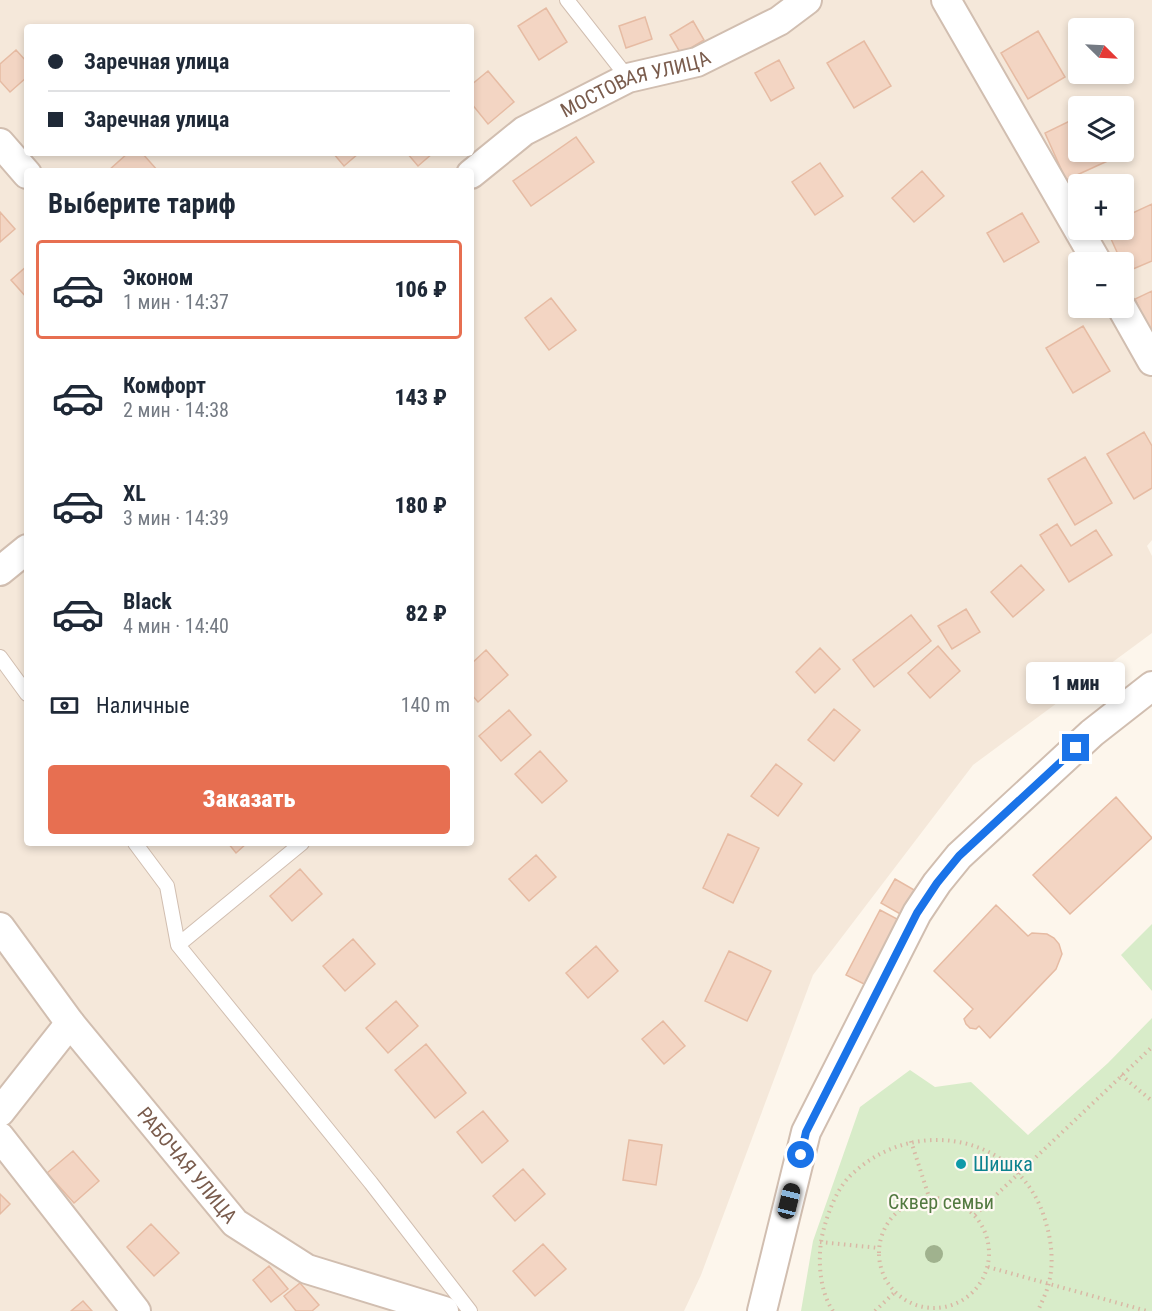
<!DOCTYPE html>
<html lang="ru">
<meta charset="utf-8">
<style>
:root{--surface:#fff;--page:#f6f6f7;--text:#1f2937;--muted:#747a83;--line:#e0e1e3;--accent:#e76f51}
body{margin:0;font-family:"Roboto Condensed",sans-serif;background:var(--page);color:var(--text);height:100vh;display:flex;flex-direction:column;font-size:22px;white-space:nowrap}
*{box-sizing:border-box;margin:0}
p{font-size:20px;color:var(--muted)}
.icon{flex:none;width:33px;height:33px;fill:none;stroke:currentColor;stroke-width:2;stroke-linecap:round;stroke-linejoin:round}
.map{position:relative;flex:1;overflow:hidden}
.details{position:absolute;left:24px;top:168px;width:450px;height:678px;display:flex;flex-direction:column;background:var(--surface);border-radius:6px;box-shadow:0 3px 9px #0003}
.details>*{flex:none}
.hud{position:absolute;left:24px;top:24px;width:450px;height:132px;border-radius:6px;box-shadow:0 3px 9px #0003;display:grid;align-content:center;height:132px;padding:0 24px;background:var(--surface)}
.needle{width:39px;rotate:114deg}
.tools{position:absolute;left:1068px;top:18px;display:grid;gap:12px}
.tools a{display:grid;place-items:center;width:66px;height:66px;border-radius:6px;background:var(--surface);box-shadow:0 3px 9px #0003;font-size:30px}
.end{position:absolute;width:27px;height:27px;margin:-14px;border:8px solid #1a73e8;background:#fff;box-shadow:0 0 0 3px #fff}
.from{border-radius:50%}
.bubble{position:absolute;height:42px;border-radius:6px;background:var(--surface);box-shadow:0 3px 9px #0003;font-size:20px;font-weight:800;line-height:42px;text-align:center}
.car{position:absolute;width:18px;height:36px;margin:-18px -9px;border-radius:8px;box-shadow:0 0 4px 2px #0007;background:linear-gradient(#222 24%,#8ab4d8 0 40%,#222 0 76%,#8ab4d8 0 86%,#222 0)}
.hud b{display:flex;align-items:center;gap:21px;height:57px;font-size:22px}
.hud b+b{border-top:2px solid var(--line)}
.hud i{width:15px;height:15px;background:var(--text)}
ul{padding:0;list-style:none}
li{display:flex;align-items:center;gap:18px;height:99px;margin:0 12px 9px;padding:0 12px;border:3px solid transparent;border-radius:6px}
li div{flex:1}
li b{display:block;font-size:22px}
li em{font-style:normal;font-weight:800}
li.on{border-color:var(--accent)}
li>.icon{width:54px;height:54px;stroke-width:1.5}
h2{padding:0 24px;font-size:27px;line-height:72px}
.pay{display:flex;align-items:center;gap:15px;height:66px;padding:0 24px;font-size:22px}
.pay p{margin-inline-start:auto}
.action{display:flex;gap:12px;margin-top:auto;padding:12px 24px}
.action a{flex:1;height:69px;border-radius:6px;background:var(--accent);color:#fff;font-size:24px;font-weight:800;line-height:69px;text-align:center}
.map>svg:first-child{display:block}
.residential{fill:#f5e8da;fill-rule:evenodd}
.green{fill:#d8ecc9}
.building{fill:#f3d5c3;stroke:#e6bba3;stroke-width:1.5}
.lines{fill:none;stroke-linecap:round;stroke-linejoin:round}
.lane-casing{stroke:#d1beb0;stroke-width:16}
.street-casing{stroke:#d1beb0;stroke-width:32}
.path{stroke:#d9b8a5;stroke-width:4;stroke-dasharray:1.5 4.5;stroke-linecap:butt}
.lane{stroke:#fff;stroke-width:14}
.street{stroke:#fff;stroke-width:28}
.tree{fill:#a0b28e}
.route{stroke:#1a73e8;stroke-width:8}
.culture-dot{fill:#0f9aa8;stroke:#fffaf3;stroke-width:2}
.labels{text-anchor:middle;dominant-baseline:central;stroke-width:4.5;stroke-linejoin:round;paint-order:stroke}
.street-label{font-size:20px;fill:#7a5c4d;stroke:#fffaf3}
.culture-label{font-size:20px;fill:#0d838f;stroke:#fffaf3;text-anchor:start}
.park-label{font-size:20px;fill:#537a41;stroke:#fffaf3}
</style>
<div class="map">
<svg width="1152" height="1311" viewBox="0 0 1152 1311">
<rect width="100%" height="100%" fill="#fdf6ec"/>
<!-- residential -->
<path class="residential" d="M0 0H1152V540L1147 546 1152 556V633L973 765 813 975 701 1275 684 1311H0ZM27 27H471V153H27ZM1078 28H1124V74H1078ZM1078 106H1124V152H1078ZM27 171H471V843H27ZM1078 184H1124V230H1078ZM1078 262H1124V308H1078Z"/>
<!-- green -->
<path class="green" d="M1152 924V991L1121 955Z
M1152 1018V1311H801L813 1241 860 1107 910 1070 935 1087 971 1082 1028 1135 1108 1063Z"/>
<!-- building -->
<path class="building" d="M546 8 567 42 539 60 518 26Z
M645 17 652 39 626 48 619 26Z
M693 21 704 40 681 54 670 35Z
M1038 31 1065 77 1028 99 1001 53Z
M864 41 891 86 854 108 827 63Z
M16 50 27 62V77L10 92 0 81V64Z
M779 60 794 88 771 101 755 73Z
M488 71 514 102 488 124 471 103V85Z
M1078 117V152L1124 150 1125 153 1066 180 1045 133Z
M576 137 594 162 531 206 513 181Z
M128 153H142L158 171H108Z
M333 153H359L344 166Z
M407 153H433L418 166Z
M820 163 843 196 815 215 792 182Z
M922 171 944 196 914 222 892 198Z
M1152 204V261L1126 272 1107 230H1124V217Z
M0 212 15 229 0 242Z
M1022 213 1039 242 1004 262 987 233Z
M27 266V298L11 280Z
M1152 291V337L1135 299Z
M551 298 576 330 549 350 525 318Z
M1083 326 1110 371 1073 393 1046 348Z
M1144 432 1152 446V488L1134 499 1107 454Z
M1085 457 1112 503 1075 525 1048 479Z
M1057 524 1071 546 1096 530 1112 555 1069 582 1040 535Z
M1021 565 1044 590 1013 617 991 592Z
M966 609 980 632 952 649 938 626Z
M911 615 931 641 874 687 853 660Z
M938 646 960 671 930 698 908 673Z
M820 648 840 669 815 693 796 672Z
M486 650 508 675 478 702 471 694V664Z
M834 709 860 730 834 761 808 740Z
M509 710 531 735 501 761 479 736Z
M540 751 567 781 542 803 515 774Z
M776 764 802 784 778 816 751 796Z
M1116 797 1152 838 1070 914 1033 875Z
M728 834 759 848 733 903 703 888Z
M228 843H247L236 853Z
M536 855 556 877 529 901 509 879Z
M300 869 322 894 292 921 270 896Z
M895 879 916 891 902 915 881 903Z
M996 905 1028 936 1032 933 1047 934 1054 938 1059 944 1062 954 1056 969 990 1038 979 1026 976 1029 970 1028 966 1024 964 1019 973 1009 934 971Z
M880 910 899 920 866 985 846 975Z
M353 939 375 964 345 991 323 966Z
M596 946 618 971 588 998 566 973Z
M729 951 771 971 747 1021 705 1001Z
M396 1001 418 1026 388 1053 366 1028Z
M663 1021 685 1046 664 1064 642 1039Z
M426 1044 466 1093 435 1118 395 1070Z
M483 1111 508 1141 482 1163 457 1132Z
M629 1140 662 1145 656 1185 623 1180Z
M73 1151 99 1181 74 1203 47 1173Z
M523 1169 545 1194 515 1221 493 1196Z
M0 1194 10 1204 0 1214Z
M151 1224 179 1253 154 1276 127 1247Z
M543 1244 566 1269 535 1296 513 1271Z
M269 1266 288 1289 271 1302 253 1280Z
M300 1283 319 1305 312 1311H296L284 1296Z
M83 1301 92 1311H71Z"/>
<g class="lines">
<defs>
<path id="lane" d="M567 0 628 78
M0 657 27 694
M135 843 167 886 178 945 371 1183 470 1311
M178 945 302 843"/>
<g id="street">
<path d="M946 0 1097 262"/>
<path d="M0 143 27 174"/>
<path id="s1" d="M471 174 524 131 628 78 697 62 779 21 807 0"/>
<path d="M1122 308 1152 361"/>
<path d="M0 571 27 549"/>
<path id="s2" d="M0 927 70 1023 235 1223 307 1269 444 1311"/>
<path d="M0 1112 70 1023"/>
<path d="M0 1137 136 1311"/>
<path d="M762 1311 806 1132 917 913 937 883 959 856 1092 733 1152 686"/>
</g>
</defs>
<!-- lane casing -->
<use href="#lane" class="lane-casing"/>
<!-- street casing -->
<use href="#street" class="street-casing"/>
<!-- path -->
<path class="path" d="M1121 1075 1152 1101
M911 1141 929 1197
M879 1253a55 55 0 1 1 110 0a55 55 0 1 1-110 0Z
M975 1215 1152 1047
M820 1242 879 1248
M988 1267 1147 1311
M833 1311C818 1289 817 1252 824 1228 829 1210 837 1189 850 1176 914 1113 1022 1135 1046 1223 1052 1243 1054 1266 1048 1286 1046 1294 1041 1303 1038 1311
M875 1311 895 1292"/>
<!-- lane -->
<use href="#lane" class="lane"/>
<!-- street -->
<use href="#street" class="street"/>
</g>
<!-- trees -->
<circle class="tree" cx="934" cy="1254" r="9"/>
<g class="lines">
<!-- route -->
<path class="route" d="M801 1155 806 1132 917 913 937 883 959 856 1076 748"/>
</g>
<!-- markers -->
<circle class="culture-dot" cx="961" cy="1164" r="6"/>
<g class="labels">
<!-- street labels -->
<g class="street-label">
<text stroke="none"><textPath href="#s1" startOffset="190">МОСТОВАЯ УЛИЦА</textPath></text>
<text stroke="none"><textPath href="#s2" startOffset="303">РАБОЧАЯ УЛИЦА</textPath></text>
</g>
<!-- culture labels -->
<g class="culture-label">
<text x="973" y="1164">Шишка</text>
</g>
<!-- park labels -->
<g class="park-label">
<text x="941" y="1202">Сквер семьи</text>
</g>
</g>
</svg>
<div class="tools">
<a><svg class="needle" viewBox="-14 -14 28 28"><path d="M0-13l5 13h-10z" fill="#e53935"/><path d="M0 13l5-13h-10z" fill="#747a83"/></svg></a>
<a><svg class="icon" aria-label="layers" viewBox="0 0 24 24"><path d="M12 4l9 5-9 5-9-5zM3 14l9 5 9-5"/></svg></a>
<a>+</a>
<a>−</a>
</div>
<i class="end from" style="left:801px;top:1155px"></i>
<i class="end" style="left:1076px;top:748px"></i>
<div class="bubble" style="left:1026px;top:662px;width:99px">1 мин</div>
<i class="car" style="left:789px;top:1201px;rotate:14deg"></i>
<div class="hud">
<b><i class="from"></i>Заречная улица</b>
<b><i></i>Заречная улица</b>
</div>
<section class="details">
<h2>Выберите тариф</h2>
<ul>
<li class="on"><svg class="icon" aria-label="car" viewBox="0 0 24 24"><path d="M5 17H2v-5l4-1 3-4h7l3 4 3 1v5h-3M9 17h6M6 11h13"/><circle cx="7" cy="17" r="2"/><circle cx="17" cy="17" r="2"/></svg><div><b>Эконом</b><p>1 мин · 14:37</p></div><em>106 ₽</em></li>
<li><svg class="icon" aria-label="car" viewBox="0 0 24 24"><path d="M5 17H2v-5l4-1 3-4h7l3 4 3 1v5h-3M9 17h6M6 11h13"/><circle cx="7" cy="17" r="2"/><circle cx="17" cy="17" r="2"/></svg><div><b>Комфорт</b><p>2 мин · 14:38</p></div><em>143 ₽</em></li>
<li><svg class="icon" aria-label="car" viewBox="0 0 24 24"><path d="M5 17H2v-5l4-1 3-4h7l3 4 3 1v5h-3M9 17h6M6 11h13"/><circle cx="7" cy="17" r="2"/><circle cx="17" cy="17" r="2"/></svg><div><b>XL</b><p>3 мин · 14:39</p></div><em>180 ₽</em></li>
<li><svg class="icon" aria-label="car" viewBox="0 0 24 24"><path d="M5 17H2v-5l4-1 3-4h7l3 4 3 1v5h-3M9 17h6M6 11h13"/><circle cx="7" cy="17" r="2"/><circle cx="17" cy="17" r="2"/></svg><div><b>Black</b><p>4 мин · 14:40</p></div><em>82 ₽</em></li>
</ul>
<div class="pay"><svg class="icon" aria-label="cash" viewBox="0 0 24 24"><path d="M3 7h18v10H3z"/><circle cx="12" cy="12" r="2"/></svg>Наличные<p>140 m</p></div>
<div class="action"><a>Заказать</a></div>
</section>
</div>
